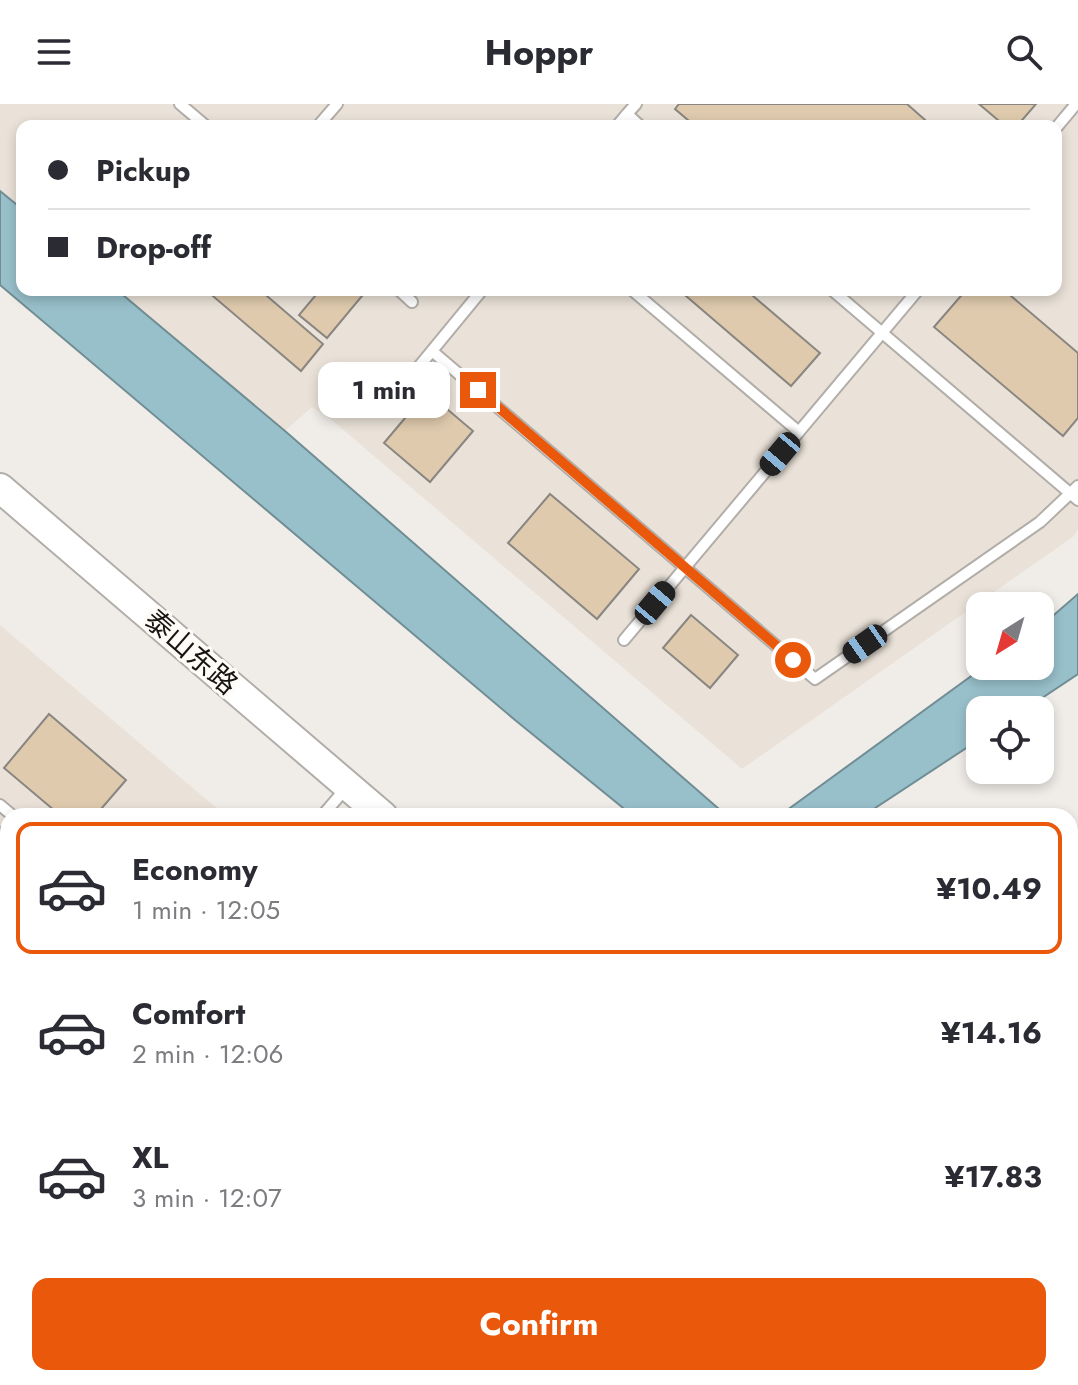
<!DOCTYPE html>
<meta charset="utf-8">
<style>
:root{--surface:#fff;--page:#f7f7f7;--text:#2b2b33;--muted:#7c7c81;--line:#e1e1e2;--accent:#ea580c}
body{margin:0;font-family:Jost,"Noto Sans SC",sans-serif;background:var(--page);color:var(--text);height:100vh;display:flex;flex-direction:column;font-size:30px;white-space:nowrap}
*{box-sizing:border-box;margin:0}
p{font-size:26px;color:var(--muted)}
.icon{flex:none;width:44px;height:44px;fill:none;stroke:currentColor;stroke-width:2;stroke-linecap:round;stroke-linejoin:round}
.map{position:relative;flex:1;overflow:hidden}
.sheet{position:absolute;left:0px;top:704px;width:1078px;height:578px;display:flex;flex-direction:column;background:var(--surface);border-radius:24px 24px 0 0;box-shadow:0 4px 12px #0003}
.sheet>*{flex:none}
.banner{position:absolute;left:16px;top:16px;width:1046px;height:176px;border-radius:16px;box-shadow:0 4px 12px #0003;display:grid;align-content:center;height:176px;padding:0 32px;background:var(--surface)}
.needle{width:52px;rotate:217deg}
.controls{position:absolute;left:966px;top:488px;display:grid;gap:16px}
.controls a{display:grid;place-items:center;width:88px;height:88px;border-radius:16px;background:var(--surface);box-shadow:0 4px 12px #0003;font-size:40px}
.end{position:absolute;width:36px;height:36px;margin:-18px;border:10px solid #ea580c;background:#fff;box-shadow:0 0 0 4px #fff}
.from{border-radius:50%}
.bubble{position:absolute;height:56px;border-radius:16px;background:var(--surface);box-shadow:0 4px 12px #0003;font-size:26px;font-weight:700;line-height:56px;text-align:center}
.car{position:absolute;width:24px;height:48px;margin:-24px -12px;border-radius:10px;box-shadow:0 0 6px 2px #0007;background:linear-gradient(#222 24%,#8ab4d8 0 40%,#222 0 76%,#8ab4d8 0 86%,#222 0)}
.banner b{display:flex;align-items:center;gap:28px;height:76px;font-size:30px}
.banner b+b{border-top:2px solid var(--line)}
.banner i{width:20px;height:20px;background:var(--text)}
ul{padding:14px 0 0;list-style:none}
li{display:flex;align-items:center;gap:24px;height:132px;margin:0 16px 12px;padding:0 16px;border:4px solid transparent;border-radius:16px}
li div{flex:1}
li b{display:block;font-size:30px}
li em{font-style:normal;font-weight:700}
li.active{border-color:var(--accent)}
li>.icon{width:72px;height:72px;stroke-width:1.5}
.action{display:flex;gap:16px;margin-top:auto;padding:16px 32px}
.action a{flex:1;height:92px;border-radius:16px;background:var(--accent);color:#fff;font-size:32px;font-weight:700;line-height:92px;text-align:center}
header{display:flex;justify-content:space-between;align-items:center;height:104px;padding:0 32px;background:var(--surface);font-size:36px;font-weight:700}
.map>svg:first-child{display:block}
.built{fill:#eae2d8}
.water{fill:#98c0cb;stroke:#718d94;stroke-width:2}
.building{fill:#dfcaad;stroke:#898682;stroke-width:2}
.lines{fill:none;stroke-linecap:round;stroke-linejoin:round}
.lane-casing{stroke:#b1ada9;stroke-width:14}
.secondary-casing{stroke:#b1ada9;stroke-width:32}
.lane{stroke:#fff;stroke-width:10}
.secondary{stroke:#fff;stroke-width:28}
.route{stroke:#ea580c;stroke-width:10}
.labels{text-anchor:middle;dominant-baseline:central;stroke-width:6;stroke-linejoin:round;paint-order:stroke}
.street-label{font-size:28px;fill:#161514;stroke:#fefaf6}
</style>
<header><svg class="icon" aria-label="menu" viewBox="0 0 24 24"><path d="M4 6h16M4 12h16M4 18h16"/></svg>Hoppr<svg class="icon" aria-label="search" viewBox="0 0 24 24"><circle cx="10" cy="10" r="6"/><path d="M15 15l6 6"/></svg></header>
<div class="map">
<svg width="1078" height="1281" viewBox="0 0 1078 1281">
<rect width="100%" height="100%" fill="#f0ede9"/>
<!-- built -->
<path class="built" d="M0 0H1078V425L1074 432 742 665 334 318 312 303 285 327 117 186H1056V22H22V105L0 87Z
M0 521 226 712H8V1274H222L216 1281H0Z"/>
<!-- water -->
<path class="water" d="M0 87 22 105V186H117L285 327 727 712H633L515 616 0 181Z
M1078 490V570L1024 606H980V635L863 712H779L985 562H1040V523Z"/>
<!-- building -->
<path class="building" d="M679 0H907L932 22H695L675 5Z
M979 0H1036L1017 22H1005Z
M260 186 323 240 301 267 207 187Z
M320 186H367L327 234 299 211Z
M679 186H746L820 249 791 282Z
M966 186H1004L1078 249V314L1063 332 934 223Z
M427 288 473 327 430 378 384 339Z
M550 390 639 465 597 515 508 439Z
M691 511 738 551 710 584 663 544Z
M49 610 126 676 95 712H61L4 664Z
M0 723 8 730V1027L0 1036Z"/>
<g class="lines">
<defs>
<path id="lane" d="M180 0 206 22
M627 10 636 0
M318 22 337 0
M617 22 627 10 640 22
M1056 24 1076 0
M399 186 412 198
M632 186 799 328
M832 186 1078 396
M432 247 815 575 1040 418 1078 382
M403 282 482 186
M624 536 918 186
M0 701 13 712
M322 712 347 683
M0 1087 8 1077"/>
<path id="secondary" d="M0 384 383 712
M1070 821 1078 812
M1070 946 1078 937
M1040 1274 1048 1281
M672 1281 678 1274
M786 1281 792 1274"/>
</defs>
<!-- lane casing -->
<use href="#lane" class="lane-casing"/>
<!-- secondary casing -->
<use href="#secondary" class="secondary-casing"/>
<!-- lane -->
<use href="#lane" class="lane"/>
<!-- secondary -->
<use href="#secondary" class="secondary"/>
</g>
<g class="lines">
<!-- route -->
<path class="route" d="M478 286 793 556"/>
</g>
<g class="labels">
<!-- street labels -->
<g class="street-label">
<text transform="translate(191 548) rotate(41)">泰山东路</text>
</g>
</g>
</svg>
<div class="controls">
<a><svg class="needle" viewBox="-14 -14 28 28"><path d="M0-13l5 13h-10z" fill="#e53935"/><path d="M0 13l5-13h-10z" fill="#7c7c81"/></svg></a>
<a><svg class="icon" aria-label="locate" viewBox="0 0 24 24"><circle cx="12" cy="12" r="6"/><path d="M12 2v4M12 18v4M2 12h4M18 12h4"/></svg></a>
</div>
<i class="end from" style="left:793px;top:556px"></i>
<i class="end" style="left:478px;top:286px"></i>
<div class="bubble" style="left:318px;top:258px;width:132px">1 min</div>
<i class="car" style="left:780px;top:350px;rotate:220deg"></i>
<i class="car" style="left:655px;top:499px;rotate:40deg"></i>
<i class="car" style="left:865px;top:540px;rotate:235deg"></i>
<div class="banner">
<b><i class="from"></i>Pickup</b>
<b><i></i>Drop-off</b>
</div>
<section class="sheet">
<ul>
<li class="active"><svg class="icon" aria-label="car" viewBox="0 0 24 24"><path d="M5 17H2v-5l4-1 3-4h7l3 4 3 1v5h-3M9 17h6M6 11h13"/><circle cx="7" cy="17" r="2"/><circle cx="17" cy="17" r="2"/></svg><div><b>Economy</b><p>1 min · 12:05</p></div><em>¥10.49</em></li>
<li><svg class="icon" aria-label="car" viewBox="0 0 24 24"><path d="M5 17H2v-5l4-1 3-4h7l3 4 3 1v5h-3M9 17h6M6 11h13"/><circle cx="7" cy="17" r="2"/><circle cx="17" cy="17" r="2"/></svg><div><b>Comfort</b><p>2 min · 12:06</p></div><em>¥14.16</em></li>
<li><svg class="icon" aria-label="car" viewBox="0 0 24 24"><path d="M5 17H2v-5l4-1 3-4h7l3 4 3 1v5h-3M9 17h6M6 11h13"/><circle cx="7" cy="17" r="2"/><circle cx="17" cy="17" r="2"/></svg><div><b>XL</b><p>3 min · 12:07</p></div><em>¥17.83</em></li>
</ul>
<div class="action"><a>Confirm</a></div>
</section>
</div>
